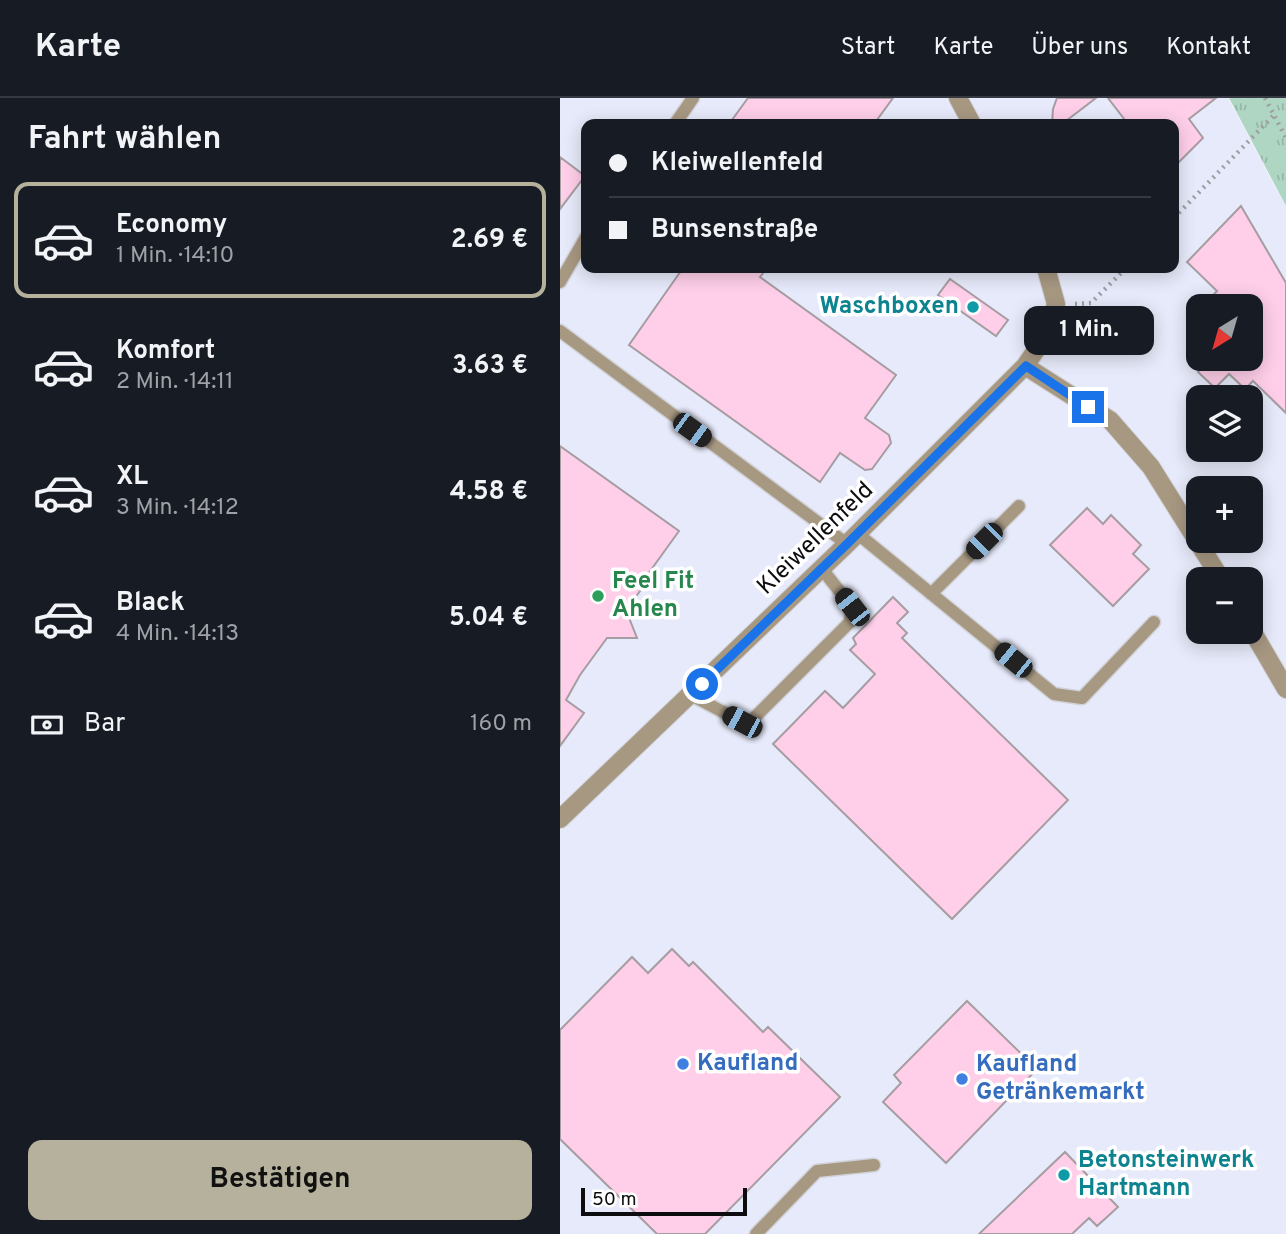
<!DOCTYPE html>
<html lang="de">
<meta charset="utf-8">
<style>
:root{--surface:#171b24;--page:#242831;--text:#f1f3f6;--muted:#9ea1a6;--line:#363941;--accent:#b6b19c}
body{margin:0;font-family:Overpass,sans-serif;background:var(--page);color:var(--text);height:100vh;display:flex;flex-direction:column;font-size:26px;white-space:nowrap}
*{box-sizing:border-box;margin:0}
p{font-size:23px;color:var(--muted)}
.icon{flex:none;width:38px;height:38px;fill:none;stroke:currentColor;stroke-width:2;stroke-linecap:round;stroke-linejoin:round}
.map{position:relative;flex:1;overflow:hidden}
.sheet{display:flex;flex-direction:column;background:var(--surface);width:560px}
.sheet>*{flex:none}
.banner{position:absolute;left:21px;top:21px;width:598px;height:154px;border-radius:14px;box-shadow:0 4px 18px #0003;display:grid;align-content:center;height:154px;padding:0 28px;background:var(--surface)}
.needle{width:46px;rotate:217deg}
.buttons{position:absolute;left:626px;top:196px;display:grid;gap:14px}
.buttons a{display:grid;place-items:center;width:77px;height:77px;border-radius:14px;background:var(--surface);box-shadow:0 4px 18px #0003;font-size:35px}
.scale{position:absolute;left:21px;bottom:18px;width:166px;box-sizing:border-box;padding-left:7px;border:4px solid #0d0d10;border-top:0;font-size:19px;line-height:24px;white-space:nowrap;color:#0d0d10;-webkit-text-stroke:5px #fff;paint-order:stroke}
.end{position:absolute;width:32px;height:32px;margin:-16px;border:9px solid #1a73e8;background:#fff;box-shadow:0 0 0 4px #fff}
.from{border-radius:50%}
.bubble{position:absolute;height:49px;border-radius:14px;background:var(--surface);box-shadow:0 4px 18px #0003;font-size:23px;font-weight:700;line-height:49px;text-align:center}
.car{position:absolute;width:21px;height:42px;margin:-21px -10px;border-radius:9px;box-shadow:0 0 5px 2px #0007;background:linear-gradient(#222 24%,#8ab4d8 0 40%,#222 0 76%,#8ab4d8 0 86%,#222 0)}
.banner b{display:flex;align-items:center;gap:24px;height:66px;font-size:26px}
.banner b+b{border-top:2px solid var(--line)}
.banner i{width:18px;height:18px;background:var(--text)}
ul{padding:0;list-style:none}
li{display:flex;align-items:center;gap:21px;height:116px;margin:0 14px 10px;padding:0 14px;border:4px solid transparent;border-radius:14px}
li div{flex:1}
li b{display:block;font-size:26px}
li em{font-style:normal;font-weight:700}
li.selected{border-color:var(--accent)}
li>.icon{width:63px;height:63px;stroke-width:1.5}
h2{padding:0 28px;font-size:32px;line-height:84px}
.pay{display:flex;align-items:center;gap:18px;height:77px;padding:0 28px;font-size:26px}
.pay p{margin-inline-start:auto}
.primary-button{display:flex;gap:14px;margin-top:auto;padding:14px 28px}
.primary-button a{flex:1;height:80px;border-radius:14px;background:var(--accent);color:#111;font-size:28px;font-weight:700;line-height:80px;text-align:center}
header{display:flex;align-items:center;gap:42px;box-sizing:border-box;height:98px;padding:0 35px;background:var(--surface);border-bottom:2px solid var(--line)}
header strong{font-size:33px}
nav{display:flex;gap:38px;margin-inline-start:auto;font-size:24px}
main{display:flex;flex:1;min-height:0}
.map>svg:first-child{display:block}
.built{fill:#e7eafa;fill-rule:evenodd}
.grass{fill:url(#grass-tufts)}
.building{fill:#ffcfe9;stroke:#a69da2;stroke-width:2}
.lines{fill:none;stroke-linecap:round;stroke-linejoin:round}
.lane-casing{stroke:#d0d2d8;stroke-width:15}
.street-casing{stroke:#d0d2d8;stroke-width:20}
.path{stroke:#9d9ea3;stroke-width:4.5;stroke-dasharray:2 5;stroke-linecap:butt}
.lane{stroke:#a79882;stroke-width:12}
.street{stroke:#a79882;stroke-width:18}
.route{stroke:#1a73e8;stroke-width:9}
.culture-dot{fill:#0f9aa8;stroke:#fff;stroke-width:2.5}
.leisure-dot{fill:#2e9e5b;stroke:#fff;stroke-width:2.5}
.shop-dot{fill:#3f7fe0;stroke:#fff;stroke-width:2.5}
.labels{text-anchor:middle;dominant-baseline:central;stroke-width:7;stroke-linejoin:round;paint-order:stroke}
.culture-label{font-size:24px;font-weight:bold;fill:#0d838f;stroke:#fff;text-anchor:end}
.street-label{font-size:24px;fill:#0d0d10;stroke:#fff}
.leisure-label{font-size:24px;font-weight:bold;fill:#27864d;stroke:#fff;text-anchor:start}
.shop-label{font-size:24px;font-weight:bold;fill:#366cbe;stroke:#fff;text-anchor:start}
</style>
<header>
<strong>Karte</strong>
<nav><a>Start</a><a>Karte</a><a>Über uns</a><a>Kontakt</a></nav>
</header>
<main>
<section class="sheet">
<h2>Fahrt wählen</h2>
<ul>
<li class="selected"><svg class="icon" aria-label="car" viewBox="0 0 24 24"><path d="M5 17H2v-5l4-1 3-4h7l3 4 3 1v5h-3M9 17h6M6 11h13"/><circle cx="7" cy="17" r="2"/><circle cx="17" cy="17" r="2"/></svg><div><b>Economy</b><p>1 Min. · 14:10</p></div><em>2.69 €</em></li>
<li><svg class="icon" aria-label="car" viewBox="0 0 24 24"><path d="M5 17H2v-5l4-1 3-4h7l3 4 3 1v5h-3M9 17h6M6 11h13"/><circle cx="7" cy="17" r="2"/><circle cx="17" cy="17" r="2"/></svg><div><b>Komfort</b><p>2 Min. · 14:11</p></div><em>3.63 €</em></li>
<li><svg class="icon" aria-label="car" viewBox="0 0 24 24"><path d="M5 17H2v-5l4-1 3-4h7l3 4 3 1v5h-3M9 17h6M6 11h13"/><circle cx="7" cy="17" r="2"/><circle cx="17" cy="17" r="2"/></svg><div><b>XL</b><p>3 Min. · 14:12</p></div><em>4.58 €</em></li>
<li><svg class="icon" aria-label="car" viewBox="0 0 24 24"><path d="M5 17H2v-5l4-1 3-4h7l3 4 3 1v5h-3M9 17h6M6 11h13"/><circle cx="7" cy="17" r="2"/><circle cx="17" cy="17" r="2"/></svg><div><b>Black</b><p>4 Min. · 14:13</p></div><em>5.04 €</em></li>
</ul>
<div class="pay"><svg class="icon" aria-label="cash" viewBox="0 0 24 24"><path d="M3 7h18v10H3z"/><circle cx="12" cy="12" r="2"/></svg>Bar<p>160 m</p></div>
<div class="primary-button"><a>Bestätigen</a></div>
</section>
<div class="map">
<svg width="726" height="1136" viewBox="0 0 726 1136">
<defs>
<pattern id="grass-tufts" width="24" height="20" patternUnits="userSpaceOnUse" patternTransform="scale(1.75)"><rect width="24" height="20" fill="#afd6c2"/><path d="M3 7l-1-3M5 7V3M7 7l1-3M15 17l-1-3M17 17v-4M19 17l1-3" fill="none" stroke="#95b6a6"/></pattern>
</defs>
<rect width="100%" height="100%" fill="#f5f7fe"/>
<!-- built -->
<path class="built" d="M0 0H668L726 109V1136H0ZM26 26H614V170H26ZM639 208H691V261H639ZM639 299H691V352H639ZM639 390H691V443H639ZM639 481H691V534H639Z"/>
<!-- grass -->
<path class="grass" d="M669 0H726V108Z"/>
<!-- building -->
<path class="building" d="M188 0H333L314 26H169Z
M497 0H536L502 26H492L493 11Z
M548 0H656L629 21 643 40 614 69V26H568Z
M0 59 25 78 0 111Z
M681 108 726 185V315L693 283 685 291 669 276 655 290 638 274 652 261H691V208H643L657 193 627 164Z
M123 170H207L200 179 336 277 305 320 329 337 331 345 312 371 305 372 280 355 260 384 69 247Z
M390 181 448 222 436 238 378 197Z
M0 348 119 433 83 483 86 485 66 512 77 540H47L20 577 6 602 24 615 0 648Z
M527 410 543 426 551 417 581 447 573 456 589 471 553 508 490 447Z
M333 499 348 514 337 525 347 535 342 540 508 702 392 821 213 646 265 593 283 610 315 576 290 552 296 546 293 540Z
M112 851 129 868 133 864 203 934 208 929 280 999 145 1136H97L0 1041V932L72 859 88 875Z
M407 903 477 971 386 1065 323 1004 341 985 334 977Z
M505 1054 558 1109 537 1128 529 1120 512 1136H419Z"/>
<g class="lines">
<defs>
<path id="lane" d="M115 26 133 0
M0 184 26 139
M0 233 287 446
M298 436 494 596 522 600 594 524
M371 496 459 408
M131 597 182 624 192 622 290 524 292 509 262 471
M196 1136 257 1073 314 1067"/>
<path id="street" d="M398 0 412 26
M465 268 550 322 591 369 661 481
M691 531 726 591
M0 721 287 446 465 268 487 236 496 206 486 170"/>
</defs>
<!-- lane casing -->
<use href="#lane" class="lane-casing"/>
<!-- street casing -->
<use href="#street" class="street-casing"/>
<!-- path -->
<path class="path" d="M705 0 726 40
M614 120 714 17
M515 206 531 205 566 170"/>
<!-- lane -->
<use href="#lane" class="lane"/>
<!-- street -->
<use href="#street" class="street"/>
</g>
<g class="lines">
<!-- route -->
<path class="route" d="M142 586 287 446 466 268 528 309"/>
</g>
<!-- markers -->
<g class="culture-dot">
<circle cx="413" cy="209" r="7"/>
<circle cx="504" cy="1077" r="7"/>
</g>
<circle class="leisure-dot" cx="38" cy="498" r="7"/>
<g class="shop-dot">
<circle cx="123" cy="966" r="7"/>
<circle cx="402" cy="981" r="7"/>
</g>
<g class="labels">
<!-- culture labels -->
<g class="culture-label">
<text x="399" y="209">Waschboxen</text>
<text x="518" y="1063" text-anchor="start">Betonsteinwerk<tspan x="518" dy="28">Hartmann</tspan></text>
</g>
<!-- street labels -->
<g class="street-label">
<text transform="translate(256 441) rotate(-44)">Kleiwellenfeld</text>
</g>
<!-- leisure labels -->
<g class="leisure-label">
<text x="52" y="484">Feel Fit<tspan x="52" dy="28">Ahlen</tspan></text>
</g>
<!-- shop labels -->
<g class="shop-label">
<text x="137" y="966">Kaufland</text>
<text x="416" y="967">Kaufland<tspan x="416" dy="28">Getränkemarkt</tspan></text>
</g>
</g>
</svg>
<div class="buttons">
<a><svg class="needle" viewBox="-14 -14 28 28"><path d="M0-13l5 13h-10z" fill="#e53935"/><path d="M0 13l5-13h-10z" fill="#9ea1a6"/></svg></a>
<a><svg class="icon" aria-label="layers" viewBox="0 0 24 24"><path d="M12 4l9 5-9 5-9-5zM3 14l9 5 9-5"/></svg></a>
<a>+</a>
<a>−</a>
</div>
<div class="scale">50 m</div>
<i class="end from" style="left:142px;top:586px"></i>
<i class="end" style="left:528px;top:309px"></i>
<div class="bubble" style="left:464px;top:208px;width:130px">1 Min.</div>
<i class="car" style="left:132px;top:332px;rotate:126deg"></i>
<i class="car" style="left:424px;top:443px;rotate:225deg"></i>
<i class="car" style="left:292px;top:509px;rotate:322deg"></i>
<i class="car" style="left:453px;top:562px;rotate:309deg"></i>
<i class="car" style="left:182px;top:624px;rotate:298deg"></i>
<div class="banner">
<b><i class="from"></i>Kleiwellenfeld</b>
<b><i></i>Bunsenstraße</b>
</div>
</div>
</main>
